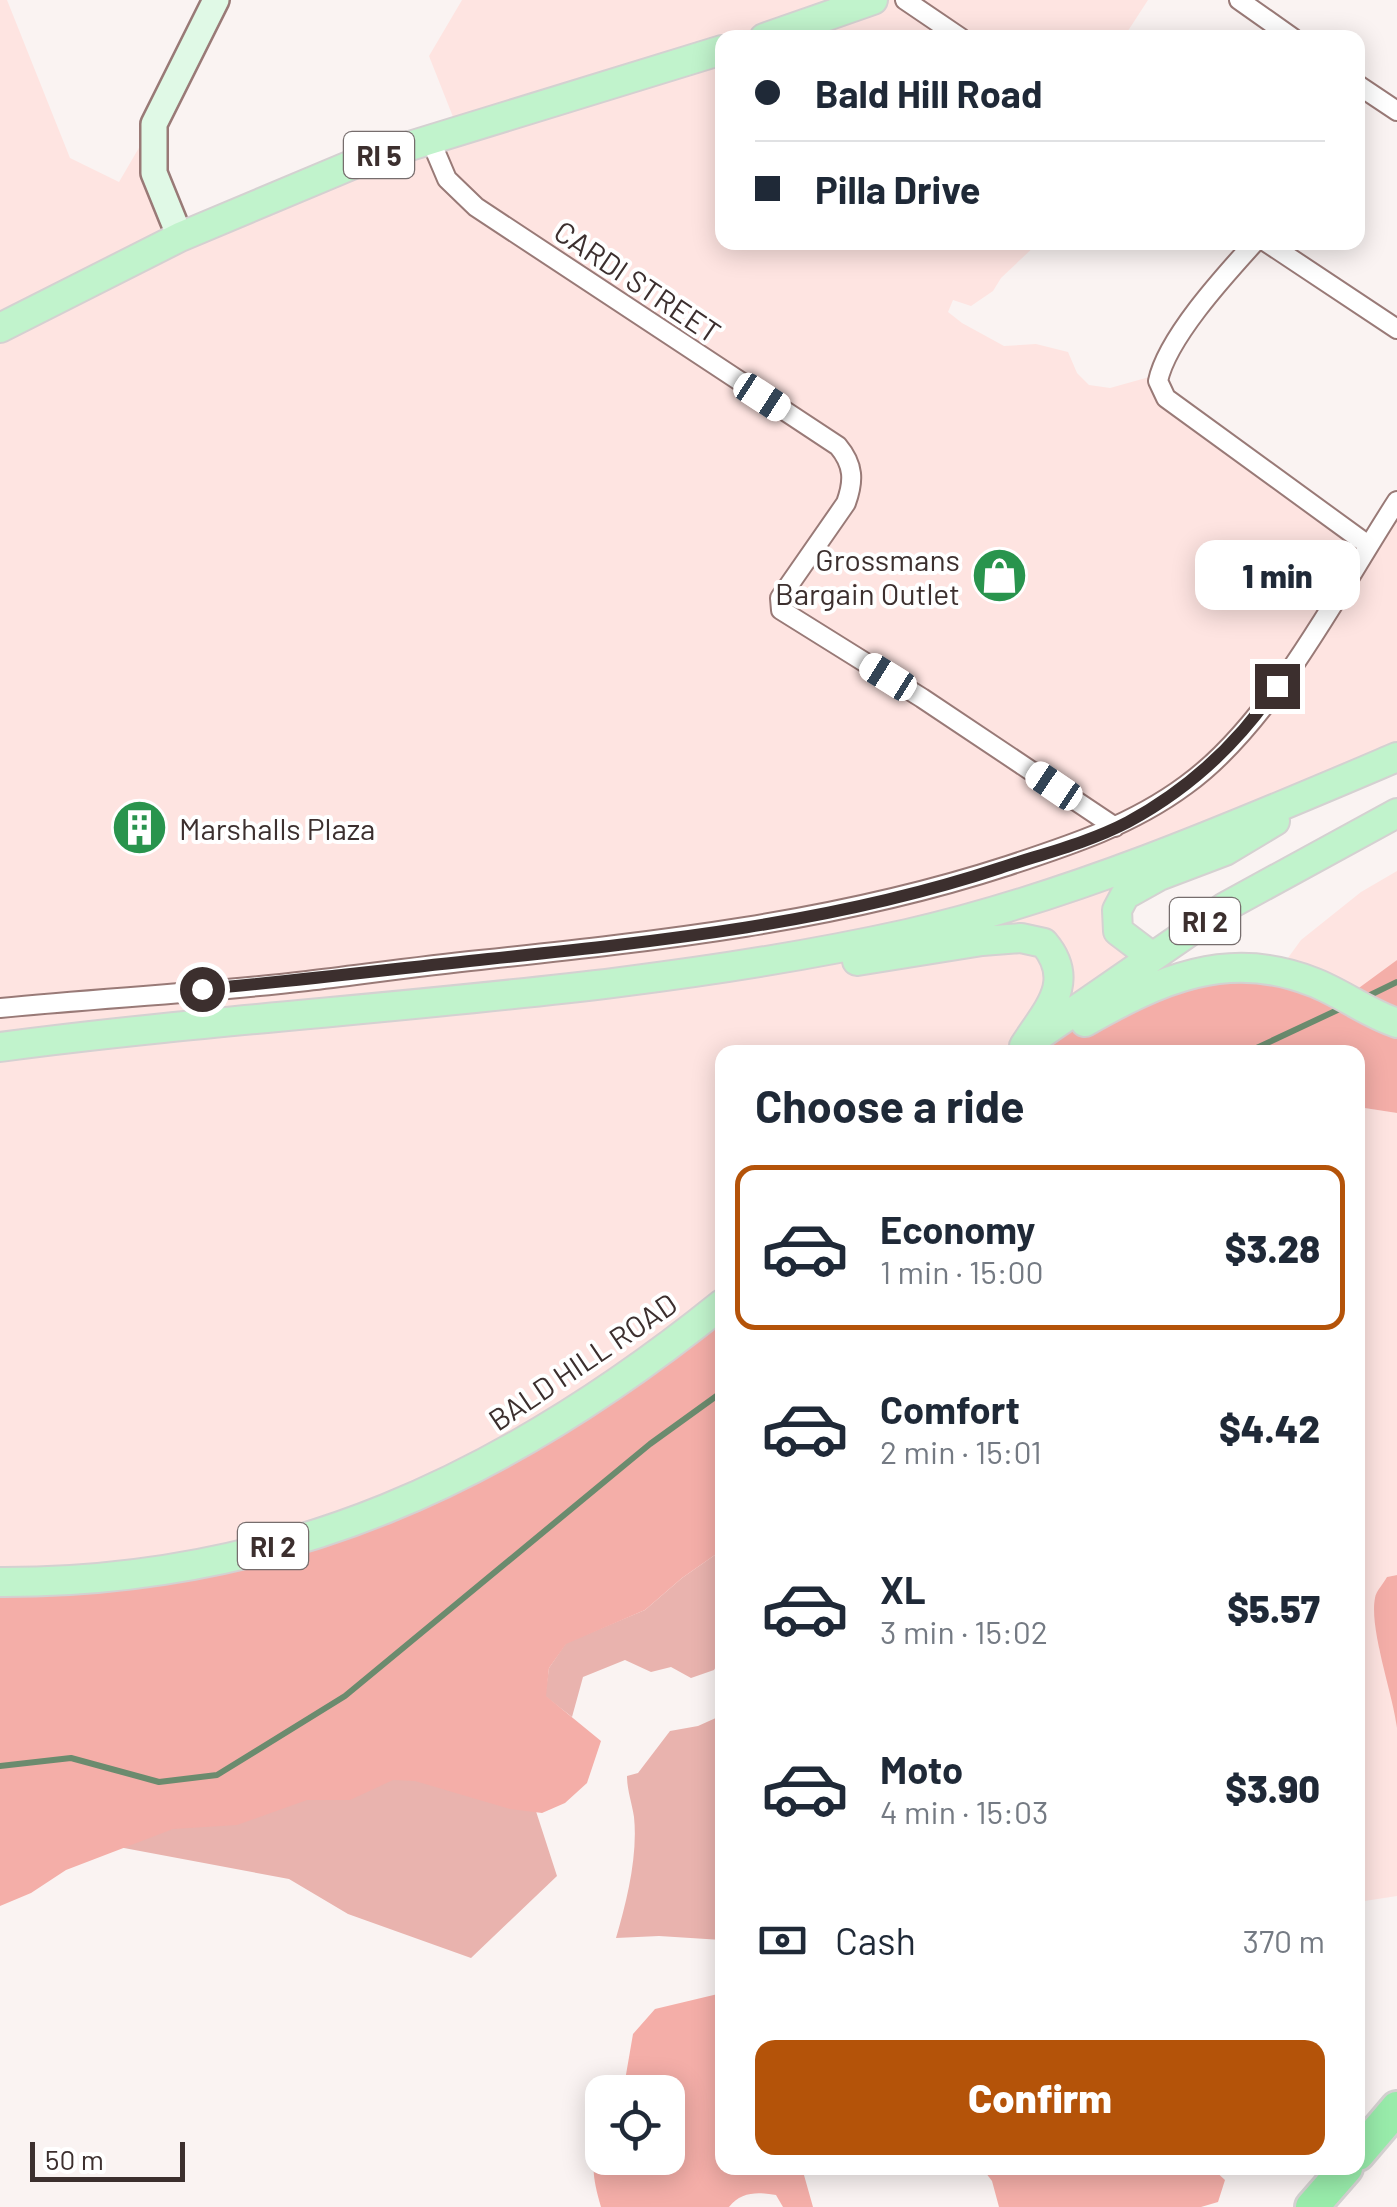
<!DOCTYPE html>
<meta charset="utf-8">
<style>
:root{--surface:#fff;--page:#f2f2f3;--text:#1f2937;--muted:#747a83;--line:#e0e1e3;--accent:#b45309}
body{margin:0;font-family:Barlow,sans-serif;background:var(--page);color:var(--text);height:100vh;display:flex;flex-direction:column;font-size:38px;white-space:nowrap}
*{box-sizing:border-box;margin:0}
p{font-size:32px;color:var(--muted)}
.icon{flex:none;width:55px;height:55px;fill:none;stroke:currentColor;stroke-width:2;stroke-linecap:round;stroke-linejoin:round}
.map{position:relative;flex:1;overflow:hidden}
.details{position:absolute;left:715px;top:1045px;width:650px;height:1130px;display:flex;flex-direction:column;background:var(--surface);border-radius:20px;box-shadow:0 5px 25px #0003}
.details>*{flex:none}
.guide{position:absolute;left:715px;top:30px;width:650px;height:220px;border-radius:20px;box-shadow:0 5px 25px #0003;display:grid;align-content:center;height:220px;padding:0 40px;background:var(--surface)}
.fabs{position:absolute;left:585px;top:2075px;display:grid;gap:20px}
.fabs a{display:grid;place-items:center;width:100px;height:100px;border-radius:20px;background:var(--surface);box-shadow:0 5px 25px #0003;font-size:50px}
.scale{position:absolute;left:30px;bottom:25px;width:155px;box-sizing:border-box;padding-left:10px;border:5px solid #3c2f2e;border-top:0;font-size:28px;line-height:35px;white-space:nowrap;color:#3c2f2e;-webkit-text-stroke:8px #fff;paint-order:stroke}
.end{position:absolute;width:45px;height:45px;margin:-22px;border:12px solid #3c2f2e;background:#fff;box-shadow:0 0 0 5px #fff}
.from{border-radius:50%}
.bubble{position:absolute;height:70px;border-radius:20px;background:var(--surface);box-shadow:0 5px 25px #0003;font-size:32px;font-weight:800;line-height:70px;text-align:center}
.car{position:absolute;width:30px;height:60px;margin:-30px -15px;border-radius:12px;box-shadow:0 0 8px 2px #0007;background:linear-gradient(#fff 24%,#345 0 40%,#fff 0 76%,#345 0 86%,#fff 0)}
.guide b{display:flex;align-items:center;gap:35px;height:95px;font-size:38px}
.guide b+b{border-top:2px solid var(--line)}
.guide i{width:25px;height:25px;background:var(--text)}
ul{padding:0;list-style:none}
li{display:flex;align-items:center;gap:30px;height:165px;margin:0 20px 15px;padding:0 20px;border:5px solid transparent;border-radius:20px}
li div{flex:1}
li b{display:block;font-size:38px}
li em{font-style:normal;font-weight:800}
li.selected{border-color:var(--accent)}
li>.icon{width:90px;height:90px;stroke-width:1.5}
h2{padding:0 40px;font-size:45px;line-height:120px}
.pay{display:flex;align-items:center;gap:25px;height:110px;padding:0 40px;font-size:38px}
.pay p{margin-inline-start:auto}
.primary-button{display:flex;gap:20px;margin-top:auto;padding:20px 40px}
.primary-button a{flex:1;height:115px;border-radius:20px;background:var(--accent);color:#fff;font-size:40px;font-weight:800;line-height:115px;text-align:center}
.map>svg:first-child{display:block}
.built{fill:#fee4e1}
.green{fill:#e9b3ae}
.forest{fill:#f4aea8}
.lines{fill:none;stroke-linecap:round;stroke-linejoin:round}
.stream{stroke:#6b8b6e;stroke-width:6}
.street-casing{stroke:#997a77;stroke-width:22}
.secondary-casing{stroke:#997a77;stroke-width:30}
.primary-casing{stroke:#d4d1d1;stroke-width:32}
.highway-casing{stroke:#d4d1d1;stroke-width:38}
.street{stroke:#fff;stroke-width:18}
.secondary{stroke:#e0f9e6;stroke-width:25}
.primary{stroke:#c1f3cc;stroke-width:28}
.highway{stroke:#98ebaa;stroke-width:32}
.route{stroke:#3c2f2e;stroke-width:12}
.labels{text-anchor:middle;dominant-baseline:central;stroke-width:8;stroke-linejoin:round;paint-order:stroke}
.shield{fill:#fff;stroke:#766d6d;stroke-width:2.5}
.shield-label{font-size:28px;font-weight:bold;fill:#3c2f2e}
.street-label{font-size:30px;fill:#3c2f2e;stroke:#fff}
.poi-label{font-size:30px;fill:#3c2f2e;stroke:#fff;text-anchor:end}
</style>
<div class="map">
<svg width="1397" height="2207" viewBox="0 0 1397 2207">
<rect width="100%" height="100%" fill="#faf3f2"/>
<!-- built -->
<path class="built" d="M0 0H7L70 158 119 182 147 134 176 227 457 127 429 56 462 0H1148L1124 37 722 38V242L1038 243 1001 278 993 291 971 306 953 300 948 312 962 323 1004 346 1036 344 1068 352 1077 373 1089 385 1110 388 1153 376 1163 396 1364 538 1397 498V757L1150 877 1121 927 1154 948 1018 1052H722V1303L477 1466 212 1562 0 1583Z
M1397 871V960L1384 972 1352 993 1285 962 1301 940 1361 892Z
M1358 1107 1397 1113V1575L1387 1577 1379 1649 1394 1700 1397 1728V1896L1358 1902Z"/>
<!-- green -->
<path class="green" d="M722 1550V1657L714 1670 691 1678 671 1667 651 1672 625 1660 583 1677 572 1717 545 1696 549 1668 566 1643 645 1610 682 1578Z
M493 1642 521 1765 557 1876 471 1958 348 1914 289 1879 44 1833Z
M718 1717 722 1719V1940L659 1936 616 1938C627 1901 638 1855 634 1817 632 1803 627 1790 627 1776L638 1773 670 1731 698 1726Z"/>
<!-- forest -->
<path class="forest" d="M1397 960V1113L1358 1107V1052H1028L1142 988 1219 967 1352 993Z
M722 1303V1550L682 1578 645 1610 566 1644 549 1668 546 1696 601 1741 587 1783 565 1803 542 1813 510 1809 415 1781 393 1780 350 1800H307L237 1825 173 1829 66 1870 31 1893 0 1906V1583L90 1581 408 1498Z
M1397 1575V1728C1393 1694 1369 1629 1375 1598 1376 1591 1384 1583 1387 1577Z
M722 1993V2168H802L813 2207H783L776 2195C759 2192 741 2191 729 2207H601C593 2179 589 2161 602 2134V2158H668V2092H623L633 2034 655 2009Z
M982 2168H1212L1225 2180 1218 2202 1201 2207H999L992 2181Z"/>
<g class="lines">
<!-- stream -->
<path class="stream" d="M1362 999 1397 982
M1248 1052 1346 1006
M0 1766 71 1758 159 1782 217 1775 345 1696 650 1444 722 1392"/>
<defs>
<path id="street" d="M905 0 961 38
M1239 0 1293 38
M1358 85 1397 111
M430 139 447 179 476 207 838 446C854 465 854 481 846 503L780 598 781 610 922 698 1115 827
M1255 242C1225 275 1167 338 1158 381L1166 398 1368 545
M1266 242 1397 329
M0 1008C102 998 205 993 307 981 365 974 422 966 480 960 658 941 835 922 1007 866 1071 845 1132 825 1186 785 1272 723 1339 590 1397 501"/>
<path id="secondary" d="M180 237 154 173V124L216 0"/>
<path id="primary" d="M764 38 873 0
M0 328 180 237 361 161 722 50
M1151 956 1118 931 1117 910 1125 895 1159 876 1225 851 1275 821
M857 961 982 941 1021 938 1044 943C1077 982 1047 1010 1024 1046
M1085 1022C1159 980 1228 948 1313 982 1342 993 1367 1013 1397 1023
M1034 1039 1225 907 1397 813
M0 1047C302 1007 608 1000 907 934 1071 897 1242 823 1397 757
M0 1582C283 1583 506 1478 722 1304"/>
<path id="highway" d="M1358 2154 1397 2108
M1312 2207 1346 2168"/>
</defs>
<!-- street casing -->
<use href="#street" class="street-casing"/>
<!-- secondary casing -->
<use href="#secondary" class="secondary-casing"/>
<!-- primary casing -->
<use href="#primary" class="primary-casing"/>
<!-- highway casing -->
<use href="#highway" class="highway-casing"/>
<!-- street -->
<use href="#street" class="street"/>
<!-- secondary -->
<use href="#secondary" class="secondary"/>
<!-- primary -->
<use href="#primary" class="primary"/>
<!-- highway -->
<use href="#highway" class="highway"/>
</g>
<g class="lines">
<!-- route -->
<path class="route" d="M202 989C298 981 392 969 488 959 661 941 834 923 1000 868 1042 854 1088 843 1128 822 1189 789 1238 744 1277 686"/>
</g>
<!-- icons -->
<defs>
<symbol id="shop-disc" viewBox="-11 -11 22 22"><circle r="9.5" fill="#29944d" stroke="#fff"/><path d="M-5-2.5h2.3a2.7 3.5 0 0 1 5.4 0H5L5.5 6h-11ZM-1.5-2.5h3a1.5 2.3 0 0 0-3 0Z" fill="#fff"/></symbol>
<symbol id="building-disc" viewBox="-11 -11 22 22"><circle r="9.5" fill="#29944d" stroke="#fff"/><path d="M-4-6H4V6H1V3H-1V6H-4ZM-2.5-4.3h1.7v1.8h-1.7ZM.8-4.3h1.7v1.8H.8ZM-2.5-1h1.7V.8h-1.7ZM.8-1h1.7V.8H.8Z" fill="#fff"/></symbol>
</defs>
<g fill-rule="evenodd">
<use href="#shop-disc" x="968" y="544" width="63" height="63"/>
<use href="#building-disc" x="108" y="796" width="63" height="63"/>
</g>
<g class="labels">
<!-- shield labels -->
<g class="shield">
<rect x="344" y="132" width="70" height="46" rx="8"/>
<rect x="1170" y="898" width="70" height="46" rx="8"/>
<rect x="238" y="1523" width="70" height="46" rx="8"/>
</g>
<g class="shield-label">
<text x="379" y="155">RI 5</text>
<text x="1205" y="921">RI 2</text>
<text x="273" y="1546">RI 2</text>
</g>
<!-- street labels -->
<g class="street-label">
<text transform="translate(638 281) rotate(34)">CARDI STREET</text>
<text transform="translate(582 1361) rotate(-34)">BALD HILL ROAD</text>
</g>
<!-- poi labels -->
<g class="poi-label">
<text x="960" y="559">Grossmans<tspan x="960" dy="34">Bargain Outlet</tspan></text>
<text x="179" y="828" text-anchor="start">Marshalls Plaza</text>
</g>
</g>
</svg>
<div class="fabs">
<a><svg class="icon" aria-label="locate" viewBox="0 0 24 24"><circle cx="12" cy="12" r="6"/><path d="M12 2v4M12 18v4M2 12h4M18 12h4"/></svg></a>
</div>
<div class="scale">50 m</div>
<i class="end from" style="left:202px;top:989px"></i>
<i class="end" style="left:1277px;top:686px"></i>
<div class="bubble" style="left:1195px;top:540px;width:165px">1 min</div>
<i class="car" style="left:762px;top:397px;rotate:123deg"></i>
<i class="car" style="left:888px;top:677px;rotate:302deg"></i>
<i class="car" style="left:1054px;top:786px;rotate:304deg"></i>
<div class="guide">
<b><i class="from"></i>Bald Hill Road</b>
<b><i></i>Pilla Drive</b>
</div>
<section class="details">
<h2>Choose a ride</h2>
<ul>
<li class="selected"><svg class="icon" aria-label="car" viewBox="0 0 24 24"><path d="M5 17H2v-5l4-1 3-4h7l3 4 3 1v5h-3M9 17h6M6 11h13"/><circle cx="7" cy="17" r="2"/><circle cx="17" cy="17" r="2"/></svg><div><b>Economy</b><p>1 min · 15:00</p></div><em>$3.28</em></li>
<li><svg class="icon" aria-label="car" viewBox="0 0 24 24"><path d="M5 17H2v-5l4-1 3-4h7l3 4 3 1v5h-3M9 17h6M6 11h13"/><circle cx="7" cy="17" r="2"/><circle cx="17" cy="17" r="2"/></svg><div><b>Comfort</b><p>2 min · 15:01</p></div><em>$4.42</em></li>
<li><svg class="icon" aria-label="car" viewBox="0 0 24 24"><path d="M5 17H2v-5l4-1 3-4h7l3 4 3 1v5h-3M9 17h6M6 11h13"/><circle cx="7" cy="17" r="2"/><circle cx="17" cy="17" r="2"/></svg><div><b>XL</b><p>3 min · 15:02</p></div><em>$5.57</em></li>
<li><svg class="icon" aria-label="car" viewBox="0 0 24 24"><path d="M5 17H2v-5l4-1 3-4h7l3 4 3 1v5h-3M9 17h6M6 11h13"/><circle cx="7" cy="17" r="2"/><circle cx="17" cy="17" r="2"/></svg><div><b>Moto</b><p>4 min · 15:03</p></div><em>$3.90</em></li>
</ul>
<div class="pay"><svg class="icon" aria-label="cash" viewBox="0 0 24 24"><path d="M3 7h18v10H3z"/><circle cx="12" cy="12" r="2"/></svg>Cash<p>370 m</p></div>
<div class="primary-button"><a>Confirm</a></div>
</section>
</div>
